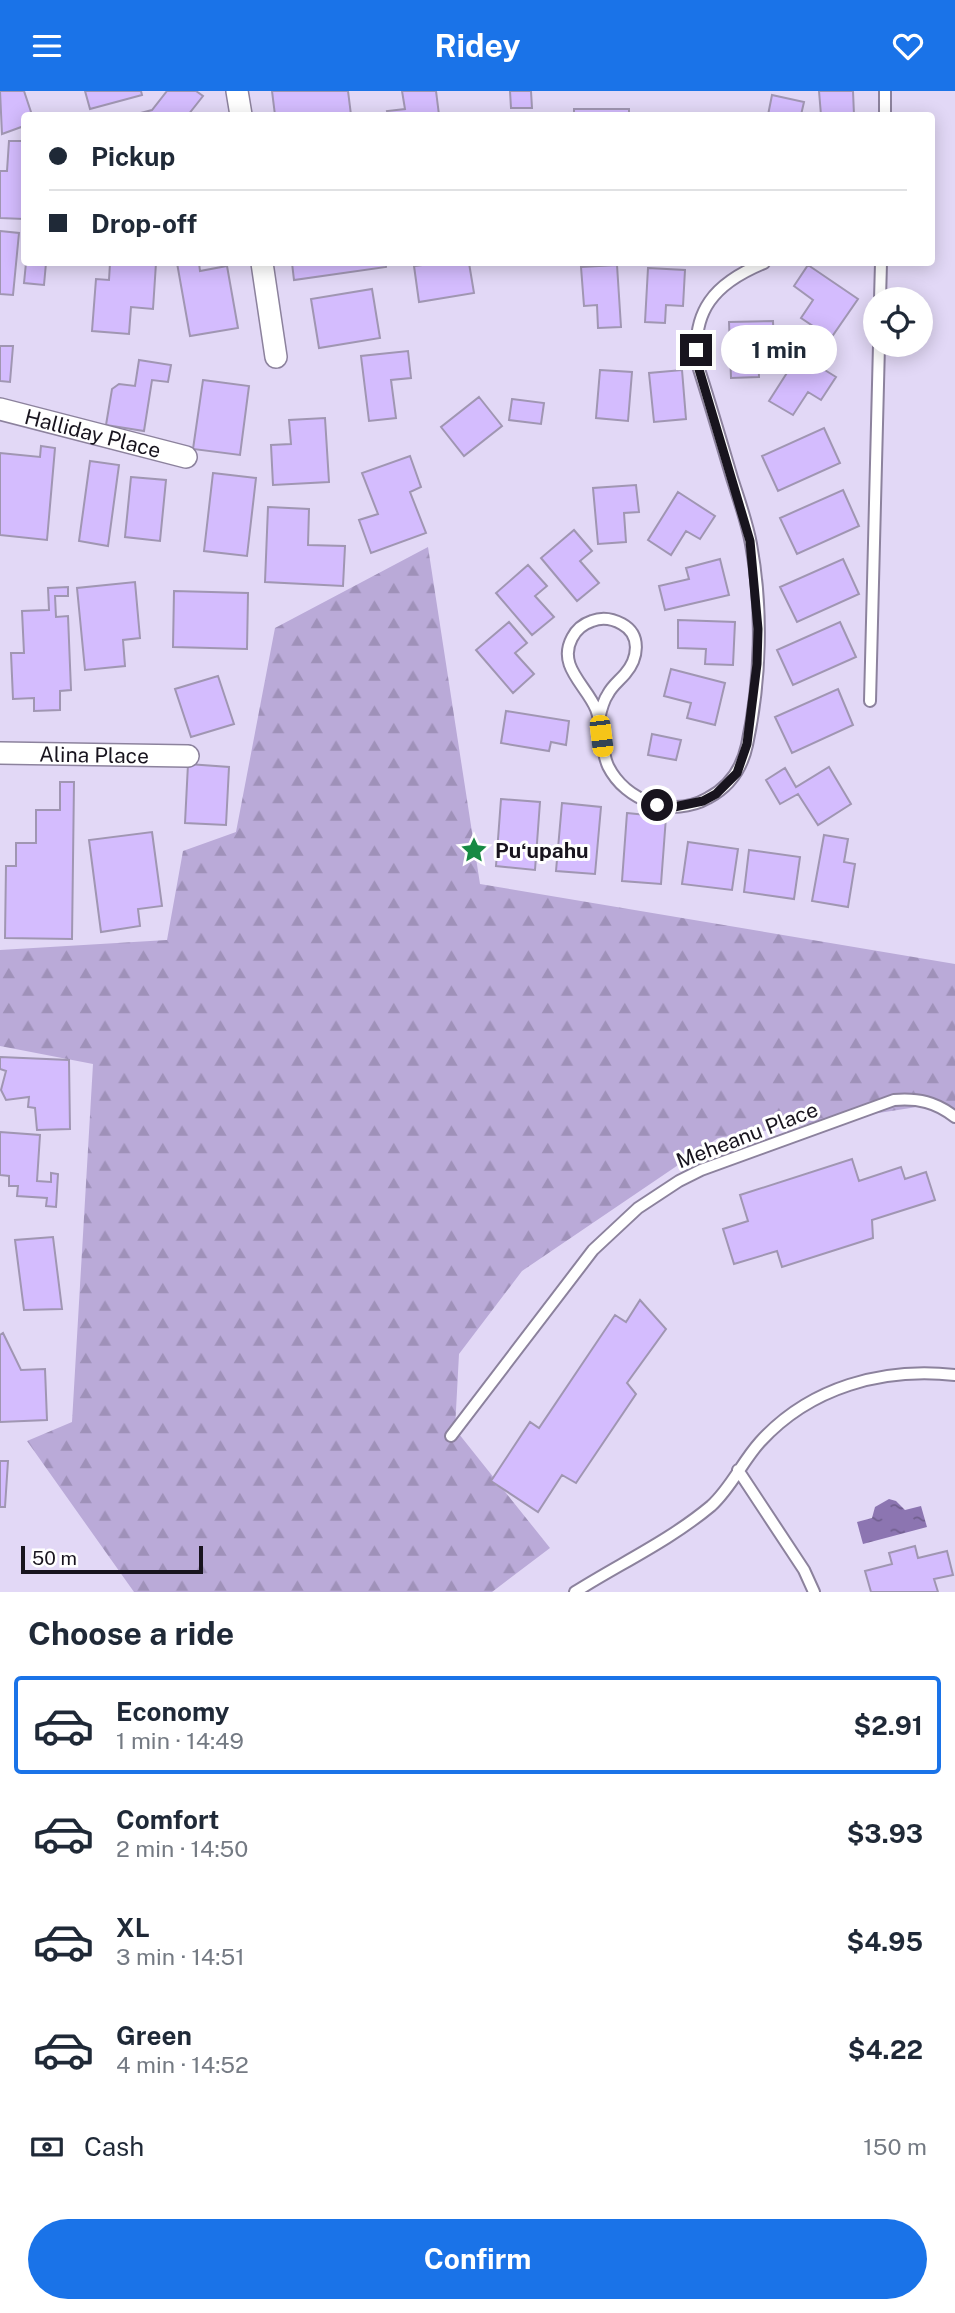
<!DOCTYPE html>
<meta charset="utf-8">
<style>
:root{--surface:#fff;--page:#f2f2f3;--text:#1f2937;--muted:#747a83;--line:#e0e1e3;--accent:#1a73e8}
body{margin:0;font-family:"Public Sans",sans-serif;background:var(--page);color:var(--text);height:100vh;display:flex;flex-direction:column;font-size:26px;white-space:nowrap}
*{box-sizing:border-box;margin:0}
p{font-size:23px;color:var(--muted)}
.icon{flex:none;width:38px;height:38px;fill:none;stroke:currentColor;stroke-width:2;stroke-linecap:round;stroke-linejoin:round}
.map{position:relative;height:1501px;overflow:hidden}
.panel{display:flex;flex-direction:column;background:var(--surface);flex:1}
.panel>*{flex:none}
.banner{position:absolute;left:21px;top:21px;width:914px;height:154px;border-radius:7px;box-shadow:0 4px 18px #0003;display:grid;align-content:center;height:154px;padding:0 28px;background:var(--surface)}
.tools{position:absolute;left:863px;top:196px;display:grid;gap:14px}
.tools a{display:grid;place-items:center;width:70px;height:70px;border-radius:50%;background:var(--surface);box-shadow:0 4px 18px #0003;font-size:35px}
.scale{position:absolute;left:21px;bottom:18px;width:182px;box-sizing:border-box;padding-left:7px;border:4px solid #18141e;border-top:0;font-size:19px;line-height:24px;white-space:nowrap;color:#18141e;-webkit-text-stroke:5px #fff;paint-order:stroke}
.end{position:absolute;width:32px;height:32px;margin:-16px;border:9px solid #18141e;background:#fff;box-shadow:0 0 0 4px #fff}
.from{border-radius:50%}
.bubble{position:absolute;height:49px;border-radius:24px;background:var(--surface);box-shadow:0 4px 18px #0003;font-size:23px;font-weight:700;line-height:49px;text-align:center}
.car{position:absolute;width:21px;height:42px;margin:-21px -10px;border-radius:9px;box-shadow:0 0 5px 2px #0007;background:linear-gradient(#f5c518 24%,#345 0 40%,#f5c518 0 76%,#345 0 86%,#f5c518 0)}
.banner b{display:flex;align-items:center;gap:24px;height:66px;font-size:26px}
.banner b+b{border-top:2px solid var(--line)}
.banner i{width:18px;height:18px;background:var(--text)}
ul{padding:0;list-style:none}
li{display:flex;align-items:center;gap:21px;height:98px;margin:0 14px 10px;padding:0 14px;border:4px solid transparent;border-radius:7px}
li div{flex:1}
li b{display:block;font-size:26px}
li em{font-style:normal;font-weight:700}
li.active{border-color:var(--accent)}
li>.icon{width:63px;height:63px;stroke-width:1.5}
h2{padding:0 28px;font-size:32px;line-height:84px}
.pay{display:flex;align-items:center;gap:18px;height:77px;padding:0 28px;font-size:26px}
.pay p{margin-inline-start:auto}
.action{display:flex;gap:14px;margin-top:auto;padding:14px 28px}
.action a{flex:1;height:80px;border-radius:42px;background:var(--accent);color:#fff;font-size:28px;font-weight:700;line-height:80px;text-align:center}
header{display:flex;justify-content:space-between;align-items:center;height:91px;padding:0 28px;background:var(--accent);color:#fff;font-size:32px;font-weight:700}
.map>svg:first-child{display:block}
.forest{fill:url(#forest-firs)}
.water{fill:url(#water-ripples)}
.building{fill:#d4bcfe;stroke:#a096b2;stroke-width:2}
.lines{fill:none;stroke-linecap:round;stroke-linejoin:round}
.lane-casing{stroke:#8c829d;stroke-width:14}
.street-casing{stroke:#8c829d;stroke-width:24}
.lane{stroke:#fff;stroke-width:10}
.street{stroke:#fff;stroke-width:21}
.route{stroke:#18141e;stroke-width:9}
.labels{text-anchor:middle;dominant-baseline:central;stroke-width:6;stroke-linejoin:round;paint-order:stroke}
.street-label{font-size:21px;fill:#18141e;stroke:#fff}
.poi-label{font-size:21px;font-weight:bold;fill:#18141e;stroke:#fff;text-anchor:start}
</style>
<header><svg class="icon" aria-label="menu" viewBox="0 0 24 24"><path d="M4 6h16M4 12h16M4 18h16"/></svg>Ridey<svg class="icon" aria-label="heart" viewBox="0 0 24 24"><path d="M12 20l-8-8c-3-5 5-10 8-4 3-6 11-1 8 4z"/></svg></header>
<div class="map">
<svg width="955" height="1501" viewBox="0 0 955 1501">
<defs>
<pattern id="forest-firs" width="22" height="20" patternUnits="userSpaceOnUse" patternTransform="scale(1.75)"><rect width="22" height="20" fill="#baaad8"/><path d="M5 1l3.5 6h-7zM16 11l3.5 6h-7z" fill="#9f91b9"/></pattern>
<pattern id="water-ripples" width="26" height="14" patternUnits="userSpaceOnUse" patternTransform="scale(1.75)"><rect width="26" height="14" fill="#8c75b1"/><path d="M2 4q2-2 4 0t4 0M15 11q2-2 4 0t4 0" fill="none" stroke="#715f8f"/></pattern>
</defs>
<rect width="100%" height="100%" fill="#e2d8f6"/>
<!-- forest -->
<path class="forest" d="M428 456 480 793 955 873V1022L936 1013 718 1047 522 1180 459 1263 455 1338 550 1457 492 1501H134L27 1350 72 1331 93 973 0 955V859L167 849 183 760 236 741 275 537Z"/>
<!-- water -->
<path class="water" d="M889 1408 896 1410 905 1419 921 1415 927 1436 863 1453 857 1431 872 1427 875 1416Z"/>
<!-- building -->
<path class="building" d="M0 0H24L32 24H24V35L2 43Z
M85 0H141L142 4 90 18Z
M167 0H196L203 5 188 24H133L152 19Z
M272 0H348L351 24H275Z
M402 0H436L439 24H388L387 20 405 18Z
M510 0H531L532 17H511Z
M819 0H853L854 24H821Z
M772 4 804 11 801 24H768Z
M574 18H629V24H574Z
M9 50H24V128L0 127V80H7Z
M0 140 19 142 13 204 0 203Z
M26 172H46L44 194 24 192Z
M110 172H156L153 218 131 216 129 243 92 240 96 188 109 189Z
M177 172H199L200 180 227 175 238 237 190 245Z
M292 172H386V176L294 189Z
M439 172H469L474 202 419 211 414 175Z
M617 174 621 236 598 237 597 214 584 215 581 176Z
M808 174 858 208 831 247 801 227 813 209 794 195Z
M648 177 685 179 683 215 666 214 665 232 645 231Z
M372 198 380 247 319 257 311 208Z
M773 230 774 258H758L759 286 731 287 729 231Z
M0 255H13L10 291 0 290Z
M408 260 411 287 391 289 396 327 369 330 361 265Z
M799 263 836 286 821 309 808 301 793 324 769 310Z
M139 269 171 274 168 291 152 289 144 340 106 334 112 298 119 293 135 295Z
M600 279 632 281 628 330 596 327Z
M682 279 686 328 654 331 649 282Z
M203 289 249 295 240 364 193 358Z
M479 306 502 335 464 365 441 336Z
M512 308 544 312 541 333 509 329Z
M325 327 329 391 273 394 271 354 291 353 289 329Z
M824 337 840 372 778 400 762 365Z
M41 355 55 357 47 449 0 444V362L40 366Z
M410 365 421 396 410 401 426 442 371 462 359 429 378 423 362 382Z
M90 370 119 374 108 455 79 450Z
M213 382 256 387 247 465 204 460Z
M131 386 166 389 160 450 125 446Z
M636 394 639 421 624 422 626 451 598 453 593 397Z
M843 399 859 435 797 463 780 427Z
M678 401 715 425 700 448 686 440 671 464 648 449Z
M268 416 309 418 308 454 345 455 343 495 265 491Z
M574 439 592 460 580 470 599 492 577 510 541 467Z
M720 468 729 504 665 519 659 495 689 488 686 477Z
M843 468 859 503 797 531 780 496Z
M528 474 547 495 535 505 554 526 532 544 496 502Z
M135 491 140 547 123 549 125 575 85 579 77 497Z
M68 496V505H55L56 526 68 525 71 599 60 600V619L34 620V607L13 608 11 562H24L22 520 49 519 48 497Z
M174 500 248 502 247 558 173 556Z
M678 529 735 531 733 574 705 573 706 558 678 557Z
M509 531 527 552 515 562 534 583 513 602 476 559Z
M840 531 856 566 793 594 777 559Z
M671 578 725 592 715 634 687 627 691 612 664 605Z
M218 585 234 633 191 646 175 598Z
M838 598 853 634 792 662 775 626Z
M506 620 569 630 566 654 551 651 549 660 501 652Z
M652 643 681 649 676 669 648 664Z
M188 673 229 676 226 734 185 732Z
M829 676 851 713 818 734 798 703 780 713 766 689 785 677 796 696Z
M60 691H74L72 848 5 847 6 775H16V752H36V719H60Z
M501 708 540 711 535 779 496 775Z
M562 712 601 716 595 783 556 780Z
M627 722 666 726 661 793 622 790Z
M152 741 162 815 138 818 140 835 101 841 89 749Z
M824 744 848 748 844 771 855 773 848 816 812 810Z
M688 751 738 758 732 799 682 793Z
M749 759 800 766 794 808 744 801Z
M0 966 69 969 70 1038 37 1039 35 1017 28 1016 29 1006 6 1009 1 999 6 980 0 978Z
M0 1041 40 1044 37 1090 51 1091V1082L58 1083 56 1116 46 1115 47 1107 17 1105 18 1095H9V1085L0 1084Z
M852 1068 859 1090 901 1076 905 1088 926 1081 935 1109 872 1129 873 1147 782 1176 777 1160 734 1173 723 1138 748 1130 740 1104Z
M53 1146 62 1218 24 1219 15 1149Z
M640 1209 666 1238 627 1292 636 1303 576 1392 562 1384 538 1421 491 1390 530 1331 539 1337 615 1224 626 1231Z
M3 1242 21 1279 45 1278 47 1329 0 1331V1244Z
M0 1370H8L5 1416H0Z
M915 1455 918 1467 947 1460 953 1484 934 1488 938 1501H871L865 1480 892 1473 889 1462Z"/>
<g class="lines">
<defs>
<path id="lane" d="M885 24V0
M880 208 881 172
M870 610 879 254
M599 628C601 619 603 610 608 603 612 595 619 590 625 583 638 568 642 544 622 533 613 528 602 526 592 530 583 533 576 539 572 547 557 575 586 594 596 618 603 636 600 657 608 675 626 711 673 727 708 707 729 696 742 677 747 654 761 589 763 518 751 453 747 431 739 409 732 387 721 350 710 312 698 275 690 220 715 192 764 172
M451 1345 593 1159 638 1117 679 1090 701 1079 894 1009C918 1007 936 1011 955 1026
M738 1379 804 1479 814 1501
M575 1501C621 1472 669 1450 711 1415 731 1397 742 1371 760 1351 810 1296 883 1276 955 1284"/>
<g id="street">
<path d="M237 0 241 24"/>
<path d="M262 172 276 266"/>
<path id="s1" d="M0 318 186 366"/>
<path id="s2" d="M0 662 188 665"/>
</g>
</defs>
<!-- lane casing -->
<use href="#lane" class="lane-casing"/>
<!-- street casing -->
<use href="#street" class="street-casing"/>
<!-- lane -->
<use href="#lane" class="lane"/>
<!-- street -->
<use href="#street" class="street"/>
</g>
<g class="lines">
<!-- route -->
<path class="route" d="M657 714 674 716 703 710 716 703 737 682 747 653 757 573 758 538 750 450 698 275 696 259"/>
</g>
<!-- icons -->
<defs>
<symbol id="sight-bare" viewBox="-9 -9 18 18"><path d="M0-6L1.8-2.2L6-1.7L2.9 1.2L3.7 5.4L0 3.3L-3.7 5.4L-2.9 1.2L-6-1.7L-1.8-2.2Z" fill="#178a43" stroke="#fff" stroke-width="2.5" paint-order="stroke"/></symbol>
</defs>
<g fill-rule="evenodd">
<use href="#sight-bare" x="455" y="740" width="38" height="38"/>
</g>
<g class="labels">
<!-- street labels -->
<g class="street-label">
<text stroke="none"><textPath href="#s1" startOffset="96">Halliday Place</textPath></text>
<text stroke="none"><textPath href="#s2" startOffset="94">Alina Place</textPath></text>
<text transform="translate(747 1044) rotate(-21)">Meheanu Place</text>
</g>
<!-- poi labels -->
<g class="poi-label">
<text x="495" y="759">Puʻupahu</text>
</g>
</g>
</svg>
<div class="tools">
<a><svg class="icon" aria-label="locate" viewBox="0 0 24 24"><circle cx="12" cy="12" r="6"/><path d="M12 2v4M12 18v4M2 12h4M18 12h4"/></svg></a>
</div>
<div class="scale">50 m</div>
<i class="end from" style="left:657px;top:714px"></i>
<i class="end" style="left:696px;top:259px"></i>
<div class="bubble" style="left:721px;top:234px;width:116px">1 min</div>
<i class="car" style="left:601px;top:645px;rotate:173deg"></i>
<div class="banner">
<b><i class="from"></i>Pickup</b>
<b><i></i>Drop-off</b>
</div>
</div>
<section class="panel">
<h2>Choose a ride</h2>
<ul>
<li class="active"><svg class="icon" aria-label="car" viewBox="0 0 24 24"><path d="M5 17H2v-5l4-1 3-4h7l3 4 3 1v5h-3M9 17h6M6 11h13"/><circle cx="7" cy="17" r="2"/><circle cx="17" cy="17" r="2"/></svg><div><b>Economy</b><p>1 min · 14:49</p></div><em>$2.91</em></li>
<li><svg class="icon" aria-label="car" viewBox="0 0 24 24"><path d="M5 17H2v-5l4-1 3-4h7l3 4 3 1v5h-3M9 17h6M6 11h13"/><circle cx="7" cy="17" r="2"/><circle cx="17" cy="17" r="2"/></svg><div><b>Comfort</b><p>2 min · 14:50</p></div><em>$3.93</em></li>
<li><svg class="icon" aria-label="car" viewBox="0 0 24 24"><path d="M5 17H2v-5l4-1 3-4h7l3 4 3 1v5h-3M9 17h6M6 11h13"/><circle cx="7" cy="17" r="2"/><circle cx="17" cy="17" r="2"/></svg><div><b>XL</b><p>3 min · 14:51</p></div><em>$4.95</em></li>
<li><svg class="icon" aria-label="car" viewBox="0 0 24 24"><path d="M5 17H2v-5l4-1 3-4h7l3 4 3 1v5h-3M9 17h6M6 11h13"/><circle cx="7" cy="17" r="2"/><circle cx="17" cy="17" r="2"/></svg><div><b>Green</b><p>4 min · 14:52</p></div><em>$4.22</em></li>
</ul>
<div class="pay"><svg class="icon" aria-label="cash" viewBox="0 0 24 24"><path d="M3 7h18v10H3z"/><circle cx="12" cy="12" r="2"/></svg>Cash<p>150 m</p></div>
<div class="action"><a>Confirm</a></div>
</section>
